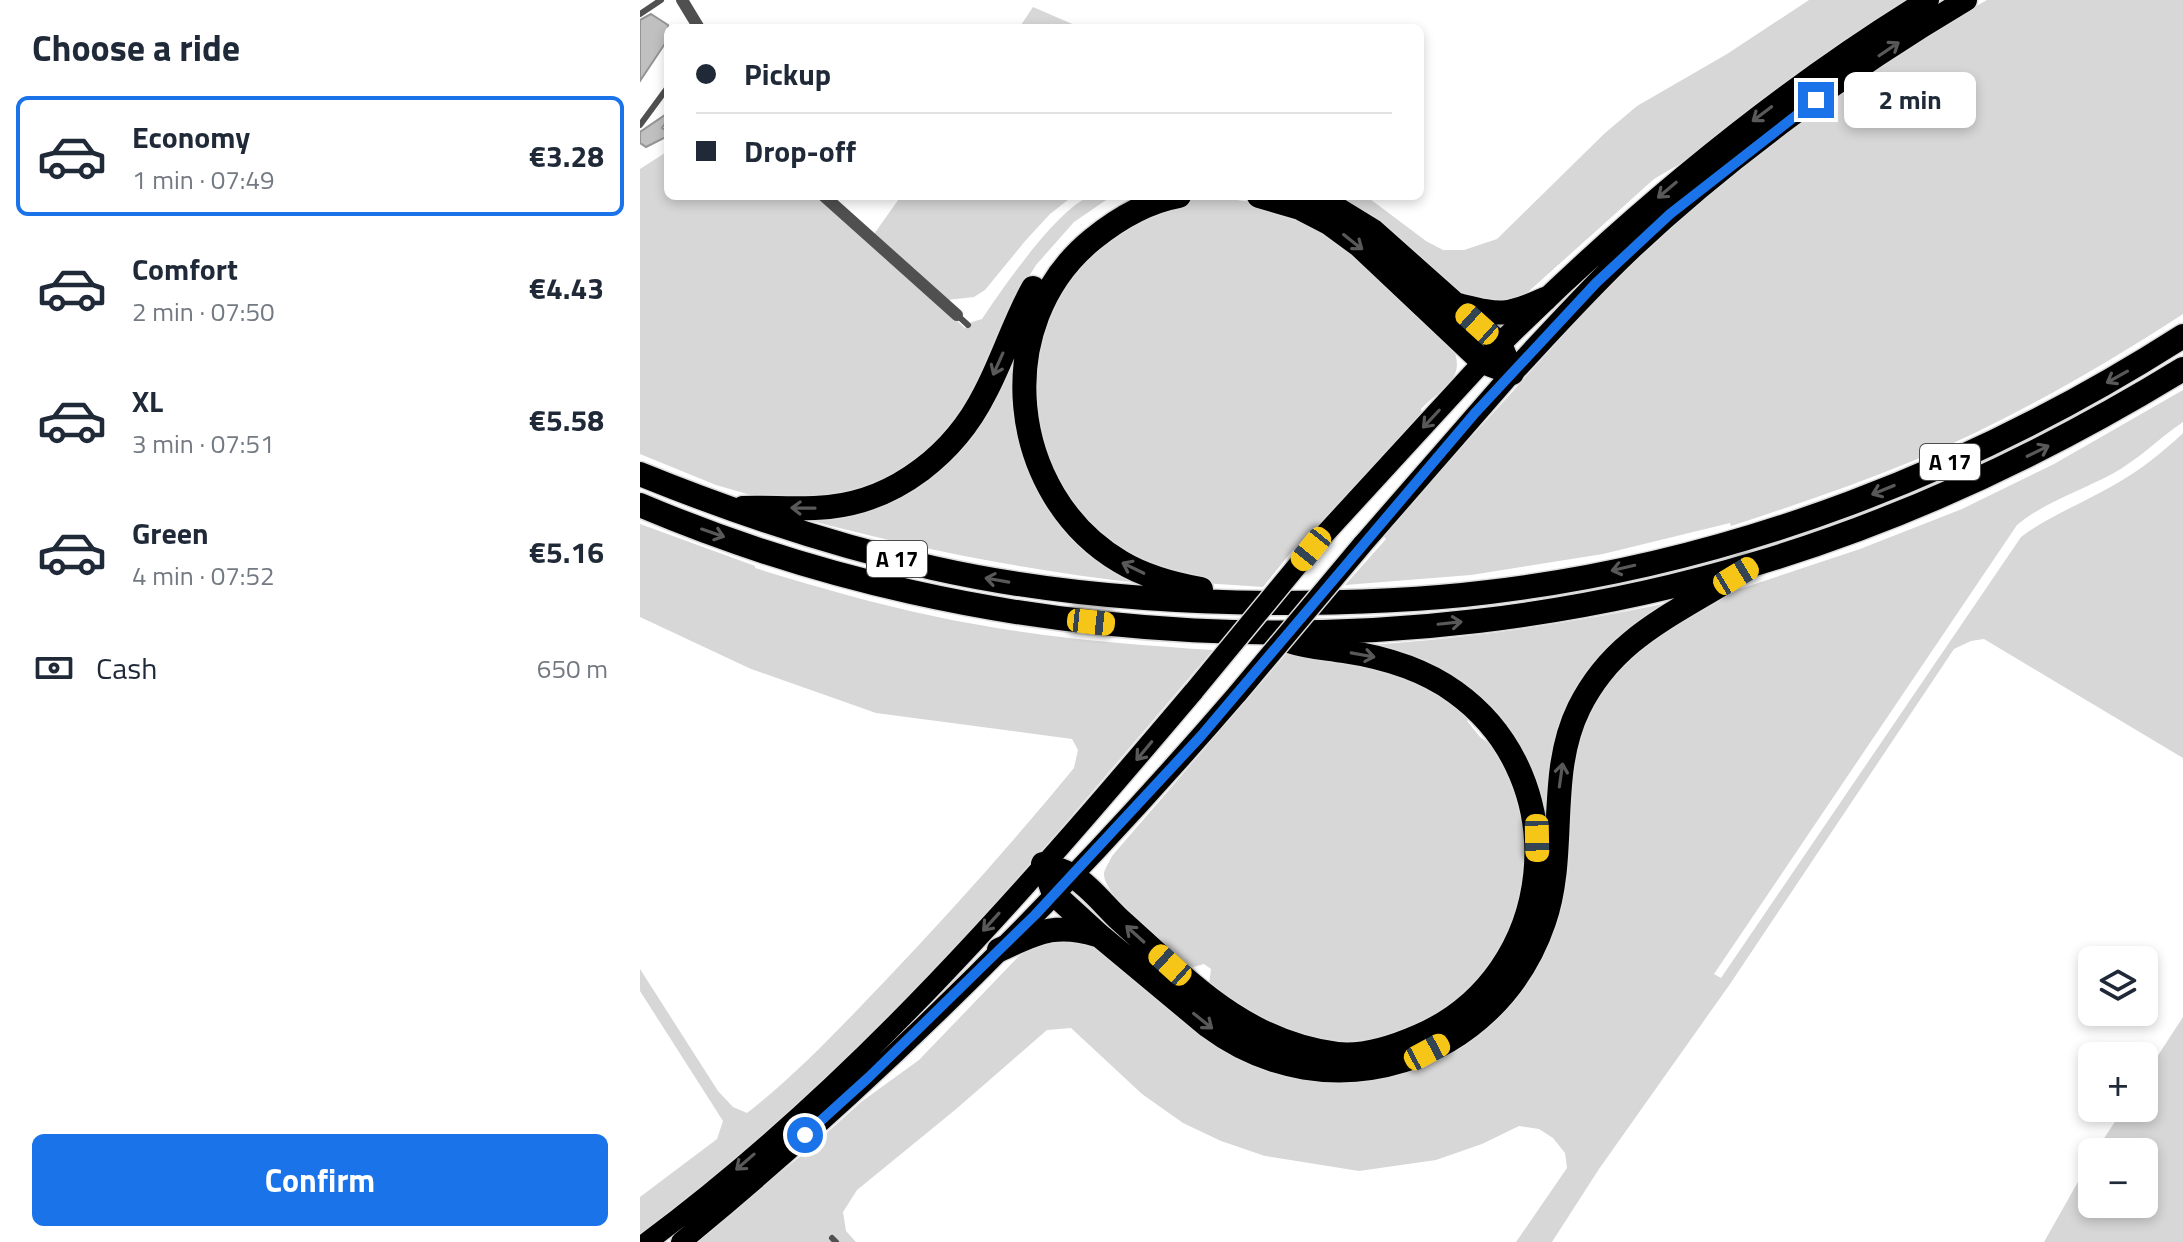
<!DOCTYPE html>
<meta charset="utf-8">
<style>
:root{--surface:#fff;--page:#f2f2f3;--text:#1f2937;--muted:#747a83;--line:#e0e1e3;--accent:#1a73e8}
body{margin:0;font-family:"Titillium Web",sans-serif;background:var(--page);color:var(--text);height:100vh;display:flex;flex-direction:column;font-size:30px;white-space:nowrap}
*{box-sizing:border-box;margin:0}
p{font-size:26px;color:var(--muted)}
.icon{flex:none;width:44px;height:44px;fill:none;stroke:currentColor;stroke-width:2;stroke-linecap:round;stroke-linejoin:round}
.map{position:relative;flex:1;overflow:hidden}
.panel{display:flex;flex-direction:column;background:var(--surface);width:640px}
.panel>*{flex:none}
.hud{position:absolute;left:24px;top:24px;width:760px;height:176px;border-radius:12px;box-shadow:0 4px 12px #0003;display:grid;align-content:center;height:176px;padding:0 32px;background:var(--surface)}
.fabs{position:absolute;left:1438px;top:946px;display:grid;gap:16px}
.fabs a{display:grid;place-items:center;width:80px;height:80px;border-radius:12px;background:var(--surface);box-shadow:0 4px 12px #0003;font-size:40px}
.end{position:absolute;width:36px;height:36px;margin:-18px;border:10px solid #1a73e8;background:#fff;box-shadow:0 0 0 4px #fff}
.from{border-radius:50%}
.bubble{position:absolute;height:56px;border-radius:12px;background:var(--surface);box-shadow:0 4px 12px #0003;font-size:26px;font-weight:700;line-height:56px;text-align:center}
.car{position:absolute;width:24px;height:48px;margin:-24px -12px;border-radius:10px;box-shadow:0 0 6px 2px #0007;background:linear-gradient(#f5c518 24%,#345 0 40%,#f5c518 0 76%,#345 0 86%,#f5c518 0)}
.hud b{display:flex;align-items:center;gap:28px;height:76px;font-size:30px}
.hud b+b{border-top:2px solid var(--line)}
.hud i{width:20px;height:20px;background:var(--text)}
ul{padding:0;list-style:none}
li{display:flex;align-items:center;gap:24px;height:120px;margin:0 16px 12px;padding:0 16px;border:4px solid transparent;border-radius:12px}
li div{flex:1}
li b{display:block;font-size:30px}
li em{font-style:normal;font-weight:700}
li.on{border-color:var(--accent)}
li>.icon{width:72px;height:72px;stroke-width:1.5}
h2{padding:0 32px;font-size:36px;line-height:96px}
.pay{display:flex;align-items:center;gap:20px;height:88px;padding:0 32px;font-size:30px}
.pay p{margin-inline-start:auto}
.cta{display:flex;gap:16px;margin-top:auto;padding:16px 32px}
.cta a{flex:1;height:92px;border-radius:12px;background:var(--accent);color:#fff;font-size:32px;font-weight:700;line-height:92px;text-align:center}
main{display:flex;flex:1;min-height:0}
.map>svg:first-child{display:block}
.green{fill:#d7d7d7}
.building{fill:#c0c0c0;stroke:#949494;stroke-width:2}
.lines{fill:none;stroke-linecap:round;stroke-linejoin:round}
.primary-casing{stroke:#dbdbdb;stroke-width:23}
.trunk-casing{stroke:#dbdbdb;stroke-width:25}
.motorway-casing{stroke:#dbdbdb;stroke-width:27}
.service{stroke:#505050;stroke-width:6}
.minor{stroke:#505050;stroke-width:12}
.primary{stroke:#000;stroke-width:20}
.trunk{stroke:#000;stroke-width:22}
.motorway{stroke:#000;stroke-width:24}
.primary-bridge-casing{stroke:#dbdbdb;stroke-width:23;stroke-linecap:butt}
.primary-bridge{stroke:#000;stroke-width:20}
.oneway{stroke:#595959}
.route{stroke:#1a73e8;stroke-width:10}
.labels{text-anchor:middle;dominant-baseline:central;stroke-width:7;stroke-linejoin:round;paint-order:stroke}
.shield{fill:#fff;stroke:#4c4c4c;stroke-width:2}
.shield-label{font-size:22px;font-weight:bold;fill:#000}
</style>
<main>
<section class="panel">
<h2>Choose a ride</h2>
<ul>
<li class="on"><svg class="icon" aria-label="car" viewBox="0 0 24 24"><path d="M5 17H2v-5l4-1 3-4h7l3 4 3 1v5h-3M9 17h6M6 11h13"/><circle cx="7" cy="17" r="2"/><circle cx="17" cy="17" r="2"/></svg><div><b>Economy</b><p>1 min · 07:49</p></div><em>€3.28</em></li>
<li><svg class="icon" aria-label="car" viewBox="0 0 24 24"><path d="M5 17H2v-5l4-1 3-4h7l3 4 3 1v5h-3M9 17h6M6 11h13"/><circle cx="7" cy="17" r="2"/><circle cx="17" cy="17" r="2"/></svg><div><b>Comfort</b><p>2 min · 07:50</p></div><em>€4.43</em></li>
<li><svg class="icon" aria-label="car" viewBox="0 0 24 24"><path d="M5 17H2v-5l4-1 3-4h7l3 4 3 1v5h-3M9 17h6M6 11h13"/><circle cx="7" cy="17" r="2"/><circle cx="17" cy="17" r="2"/></svg><div><b>XL</b><p>3 min · 07:51</p></div><em>€5.58</em></li>
<li><svg class="icon" aria-label="car" viewBox="0 0 24 24"><path d="M5 17H2v-5l4-1 3-4h7l3 4 3 1v5h-3M9 17h6M6 11h13"/><circle cx="7" cy="17" r="2"/><circle cx="17" cy="17" r="2"/></svg><div><b>Green</b><p>4 min · 07:52</p></div><em>€5.16</em></li>
</ul>
<div class="pay"><svg class="icon" aria-label="cash" viewBox="0 0 24 24"><path d="M3 7h18v10H3z"/><circle cx="12" cy="12" r="2"/></svg>Cash<p>650 m</p></div>
<div class="cta"><a>Confirm</a></div>
</section>
<div class="map">
<svg width="1543" height="1242" viewBox="0 0 1543 1242">
<rect width="100%" height="100%" fill="#fff"/>
<!-- green -->
<path class="green" d="M1169 0H1271L1038 165 1014 179 878 301 836 306 694 196H726L786 241 803 250H824L857 239 965 133 997 106 1087 54Z
M1347 0H1543V314C1457 370 1369 420 1275 460 1214 485 1153 506 1091 526L1090 523 963 554 831 575 705 585 746 539 742 535 973 281 1077 185 1170 113 1297 28Z
M393 7 437 26 441 28H379Z
M28 151V196L179 198 325 328 332 322 342 319C364 287 413 214 448 197 454 194 465 196 472 196L434 222 396 265 382 288 350 368 296 449 242 485 174 502 114 496 76 485 0 454V169Z
M261 196H433L410 214 386 240 345 290 334 297 307 300 234 234Z
M555 199H589L618 203 673 224 706 249 814 350C826 381 798 390 781 409L783 417 701 500 659 549 653 550 623 587 563 583 525 576 465 542 412 482 390 375 405 312 451 249 527 204Z
M375 342 392 469 506 584C390 571 277 549 165 519L271 484Z
M1543 390V422C1518 439 1498 460 1472 474 1440 491 1405 502 1377 525L1074 974 1081 978 1381 537C1409 516 1443 503 1474 485 1499 471 1522 453 1543 433V758L1344 639 1331 641 1314 649 1090 984 959 1169 912 1242H876L927 1168 925 1153 913 1138 899 1129 879 1126 842 1144 796 1160 719 1171 625 1156 581 1141 543 1123 502 1094 431 1028 407 1030 315 1110 217 1190 203 1212 206 1231 216 1242H53L162 1155 221 1102 279 1060 378 957 401 941 424 935 456 946 624 1066 834 1032 925 795 944 713 994 647 1094 591 1220 549 1322 509 1414 464Z
M0 524 115 566V568C174 586 232 603 293 616 385 636 479 644 573 650L423 826 270 999 131 1129 0 1237V1197L77 1139 83 1121 0 991V969L78 1091 93 1107 107 1113C157 1074 200 1028 244 982 310 913 374 841 434 768L438 750 432 739 236 713 111 669 0 617Z
M1028 603 943 686 906 849 857 723 730 645C833 638 926 624 1028 603Z
M647 653 683 655 758 670 833 716 827 721 840 737 857 749 867 768 882 809 886 861 875 919 853 961 818 1002 779 1030 701 1046 660 1034 618 1017 569 984 571 969 564 964 550 968C532 950 462 897 464 873 465 868 470 861 472 856Z
M1543 1017V1242H1404L1452 1157V1204H1504V1152H1455L1484 1108H1504V1077Z"/>
<!-- building -->
<path class="building" d="M11 14 28 25V39L0 81V20Z
M28 113V119L22 128 28 132V136L6 147 0 143V132Z"/>
<g class="lines">
<defs>
<path id="primary" d="M722 545 872 373
M671 549 851 353
M7 1242C216 1087 387 888 554 691
M41 1242C242 1077 428 890 598 693"/>
<path id="trunk" d="M860 344C990 215 1131 96 1288 0
M872 373C911 331 949 289 990 250 1087 158 1211 68 1326 0"/>
<path id="motorway" d="M539 196C506 202 479 218 453 239 349 323 367 495 481 562 506 577 533 584 561 589
M619 196 660 208 689 223 719 245 843 362 872 373
M676 196 733 231 815 304 860 344 872 373
M818 305C860 315 865 317 905 299
M0 474C96 513 192 545 293 568 404 593 518 602 631 603 704 603 777 601 849 592 1096 563 1335 469 1543 336
M0 505C348 653 756 672 1118 563 1268 518 1409 451 1543 369
M103 508C132 507 160 510 189 507 257 500 315 453 345 393 363 359 374 322 393 288
M403 864 414 894 460 936 568 1026C688 1116 856 1063 904 922 928 853 906 775 939 708 973 639 1031 616 1093 577
M403 864C412 868 423 870 431 875 449 885 465 906 480 920 547 980 603 1042 697 1054 725 1057 754 1047 779 1036 918 976 938 780 815 692 782 668 743 657 703 651 684 648 667 647 649 641
M359 950C397 933 415 922 457 935"/>
</defs>
<!-- primary casing -->
<use href="#primary" class="primary-casing"/>
<!-- trunk casing -->
<use href="#trunk" class="trunk-casing"/>
<!-- motorway casing -->
<use href="#motorway" class="motorway-casing"/>
<!-- service -->
<path class="service" d="M0 14 21 0
M0 125 28 87
M317 315 328 325
M192 1238 196 1242"/>
<!-- minor -->
<path class="minor" d="M42 0 59 28
M184 196 317 315"/>
<!-- primary -->
<use href="#primary" class="primary"/>
<!-- trunk -->
<use href="#trunk" class="trunk"/>
<!-- motorway -->
<use href="#motorway" class="motorway"/>
<defs>
<path id="primary-bridge" d="M554 691 671 549
M598 693 722 545"/>
</defs>
<!-- primary-bridge casing -->
<use href="#primary-bridge" class="primary-bridge-casing"/>
<!-- primary-bridge -->
<use href="#primary-bridge" class="primary-bridge"/>
</g>
<!-- one-way arrows -->
<defs><path id="oneway-shaft" d="M-6 0H5M1.5-3L5.5 0L1.5 3" fill="none" stroke-width="1.6" stroke-linecap="round" stroke-linejoin="round" transform="scale(2)"/></defs>
<g class="oneway">
<use href="#oneway-shaft" transform="translate(1249 49) rotate(-34)"/>
<use href="#oneway-shaft" transform="translate(1122 114) rotate(143)"/>
<use href="#oneway-shaft" transform="translate(1027 190) rotate(140)"/>
<use href="#oneway-shaft" transform="translate(713 242) rotate(38)"/>
<use href="#oneway-shaft" transform="translate(358 364) rotate(114)"/>
<use href="#oneway-shaft" transform="translate(1477 377) rotate(151)"/>
<use href="#oneway-shaft" transform="translate(791 419) rotate(133)"/>
<use href="#oneway-shaft" transform="translate(1398 451) rotate(-26)"/>
<use href="#oneway-shaft" transform="translate(1243 490) rotate(158)"/>
<use href="#oneway-shaft" transform="translate(163 508) rotate(-179)"/>
<use href="#oneway-shaft" transform="translate(73 533) rotate(19)"/>
<use href="#oneway-shaft" transform="translate(493 568) rotate(-154)"/>
<use href="#oneway-shaft" transform="translate(983 568) rotate(167)"/>
<use href="#oneway-shaft" transform="translate(357 580) rotate(-170)"/>
<use href="#oneway-shaft" transform="translate(810 623) rotate(-6)"/>
<use href="#oneway-shaft" transform="translate(723 655) rotate(10)"/>
<use href="#oneway-shaft" transform="translate(504 751) rotate(130)"/>
<use href="#oneway-shaft" transform="translate(921 775) rotate(-82)"/>
<use href="#oneway-shaft" transform="translate(351 922) rotate(132)"/>
<use href="#oneway-shaft" transform="translate(495 934) rotate(-138)"/>
<use href="#oneway-shaft" transform="translate(563 1021) rotate(39)"/>
<use href="#oneway-shaft" transform="translate(105 1162) rotate(139)"/>
</g>
<g class="lines">
<!-- route -->
<path class="route" d="M165 1135 229 1077 395 915 432 875 561 736 835 413 956 283 1030 214 1176 100"/>
</g>
<g class="labels">
<!-- shield labels -->
<g class="shield">
<rect x="1280" y="444" width="60" height="36" rx="6"/>
<rect x="227" y="541" width="60" height="36" rx="6"/>
</g>
<g class="shield-label">
<text x="1310" y="462">A 17</text>
<text x="257" y="559">A 17</text>
</g>
</g>
</svg>
<div class="fabs">
<a><svg class="icon" aria-label="layers" viewBox="0 0 24 24"><path d="M12 4l9 5-9 5-9-5zM3 14l9 5 9-5"/></svg></a>
<a>+</a>
<a>−</a>
</div>
<i class="end from" style="left:165px;top:1135px"></i>
<i class="end" style="left:1176px;top:100px"></i>
<div class="bubble" style="left:1204px;top:72px;width:132px">2 min</div>
<i class="car" style="left:837px;top:324px;rotate:312deg"></i>
<i class="car" style="left:671px;top:549px;rotate:219deg"></i>
<i class="car" style="left:1096px;top:576px;rotate:59deg"></i>
<i class="car" style="left:451px;top:622px;rotate:96deg"></i>
<i class="car" style="left:897px;top:838px;rotate:179deg"></i>
<i class="car" style="left:530px;top:965px;rotate:312deg"></i>
<i class="car" style="left:787px;top:1052px;rotate:62deg"></i>
<div class="hud">
<b><i class="from"></i>Pickup</b>
<b><i></i>Drop-off</b>
</div>
</div>
</main>
